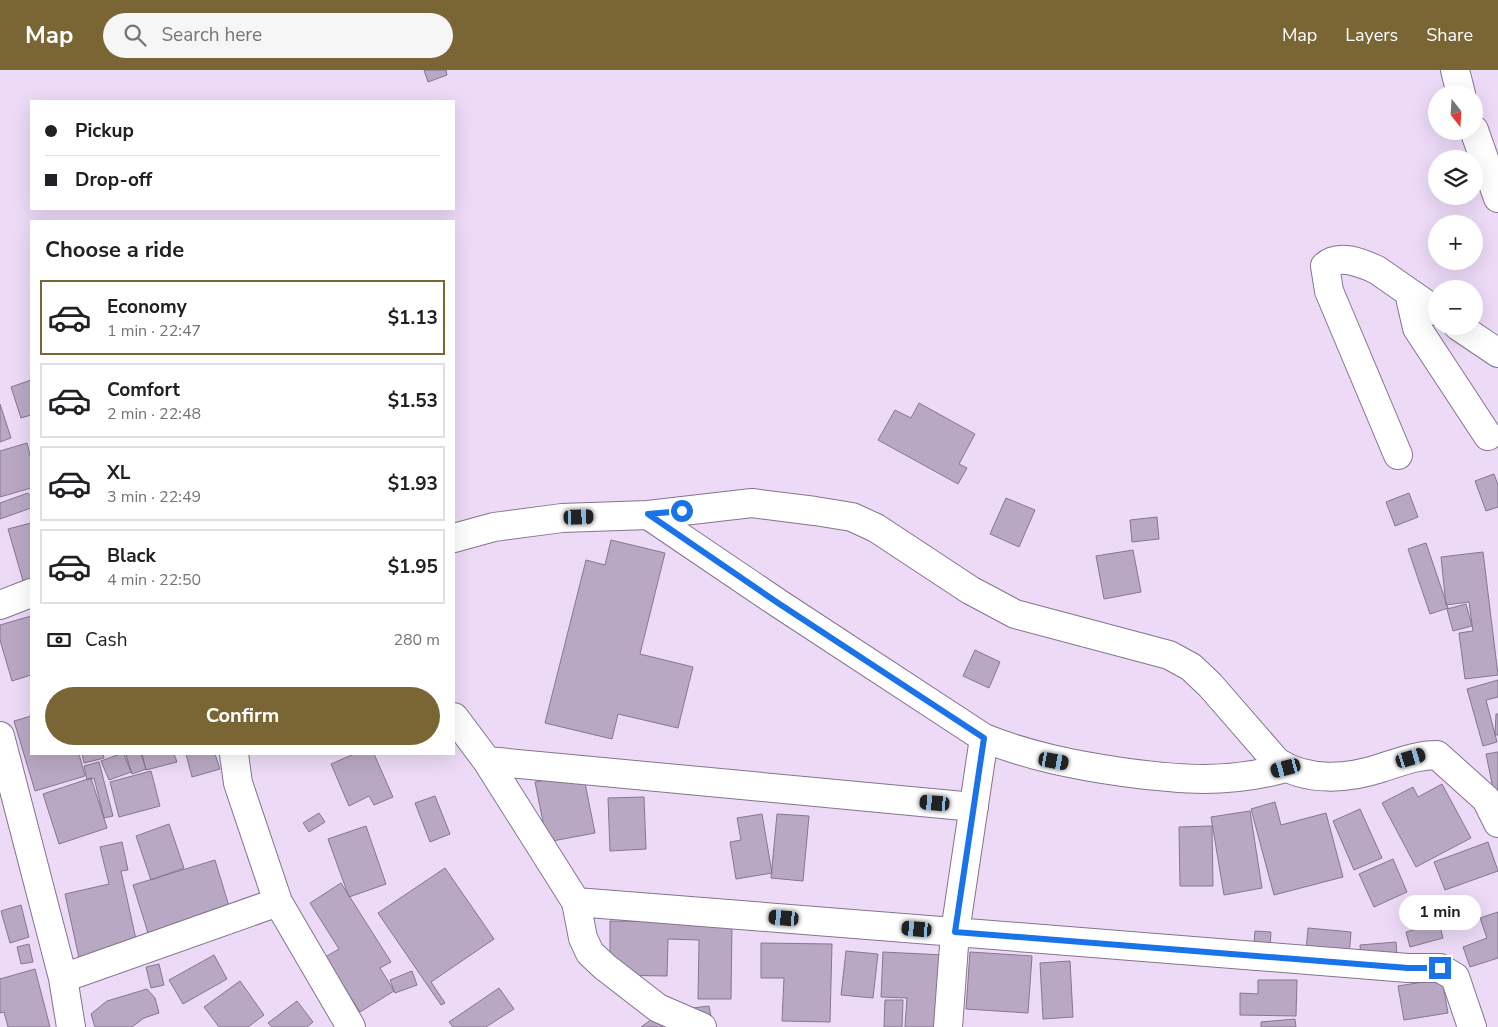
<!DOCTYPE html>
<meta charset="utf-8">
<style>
:root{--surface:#fff;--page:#f6f6f6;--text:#202124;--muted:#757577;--line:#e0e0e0;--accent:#7a6635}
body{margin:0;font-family:"Nunito Sans",sans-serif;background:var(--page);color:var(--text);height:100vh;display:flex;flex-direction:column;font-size:19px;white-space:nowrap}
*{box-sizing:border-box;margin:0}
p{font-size:16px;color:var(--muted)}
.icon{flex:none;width:28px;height:28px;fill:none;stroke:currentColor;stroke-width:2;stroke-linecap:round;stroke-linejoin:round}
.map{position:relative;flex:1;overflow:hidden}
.details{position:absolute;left:30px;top:150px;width:425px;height:535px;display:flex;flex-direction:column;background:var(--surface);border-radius:0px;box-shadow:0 5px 20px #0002}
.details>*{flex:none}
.top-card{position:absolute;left:30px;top:30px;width:425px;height:110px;border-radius:0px;box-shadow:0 5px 20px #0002;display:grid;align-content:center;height:110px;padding:0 15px;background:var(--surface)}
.needle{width:32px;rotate:163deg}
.fabs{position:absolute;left:1428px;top:15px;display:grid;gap:10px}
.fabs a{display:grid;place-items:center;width:55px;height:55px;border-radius:50%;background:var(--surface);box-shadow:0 5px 20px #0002;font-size:25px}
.end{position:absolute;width:22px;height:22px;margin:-11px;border:6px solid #1a73e8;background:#fff;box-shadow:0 0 0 2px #fff}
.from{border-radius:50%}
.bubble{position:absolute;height:35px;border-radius:18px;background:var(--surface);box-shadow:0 5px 20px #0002;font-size:16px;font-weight:700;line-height:35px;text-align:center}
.car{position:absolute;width:15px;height:30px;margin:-15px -8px;border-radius:6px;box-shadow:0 0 4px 1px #0007;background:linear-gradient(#222 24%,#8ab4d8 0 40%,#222 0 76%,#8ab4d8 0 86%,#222 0)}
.top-card b{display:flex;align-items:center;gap:18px;height:48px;font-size:19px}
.top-card b+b{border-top:1px solid var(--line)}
.top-card i{width:12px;height:12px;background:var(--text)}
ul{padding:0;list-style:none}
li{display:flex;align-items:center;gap:15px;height:75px;margin:0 10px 8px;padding:0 5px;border:2px solid var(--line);border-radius:0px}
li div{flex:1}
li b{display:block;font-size:19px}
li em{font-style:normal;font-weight:700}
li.current{border-color:var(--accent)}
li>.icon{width:45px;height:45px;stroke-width:1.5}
h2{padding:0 15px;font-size:22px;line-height:60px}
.pay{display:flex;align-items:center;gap:12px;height:55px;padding:0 15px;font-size:19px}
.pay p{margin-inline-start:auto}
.cta{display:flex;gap:10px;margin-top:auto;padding:10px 15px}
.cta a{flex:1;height:58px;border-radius:30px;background:var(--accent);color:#fff;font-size:20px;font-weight:700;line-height:58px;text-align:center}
header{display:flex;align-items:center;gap:30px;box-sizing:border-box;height:70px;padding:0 25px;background:var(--accent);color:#fff}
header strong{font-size:24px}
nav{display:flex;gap:28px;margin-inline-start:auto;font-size:18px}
.search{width:350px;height:45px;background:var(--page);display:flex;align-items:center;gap:12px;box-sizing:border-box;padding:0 18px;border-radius:28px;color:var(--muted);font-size:19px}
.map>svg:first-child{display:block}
.building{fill:#b9a8c4;stroke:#867690}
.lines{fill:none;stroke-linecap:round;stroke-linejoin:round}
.minor-casing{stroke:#84748e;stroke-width:30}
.minor{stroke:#fff;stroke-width:28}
.route{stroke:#1a73e8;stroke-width:6}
</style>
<header>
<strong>Map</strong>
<div class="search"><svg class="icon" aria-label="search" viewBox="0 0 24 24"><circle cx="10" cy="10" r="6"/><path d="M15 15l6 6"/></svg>Search here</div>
<nav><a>Map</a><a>Layers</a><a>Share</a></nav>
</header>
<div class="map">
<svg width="1498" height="957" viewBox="0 0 1498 957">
<rect width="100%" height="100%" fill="#ecdaf7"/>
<!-- building -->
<path class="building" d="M424 0H446L447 5 428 12Z
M31 310V345L21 348 11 317Z
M919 333 975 364 959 394 967 398 958 414 878 370 895 340 911 348Z
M0 334 11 368 0 372Z
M27 373 31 389V418L0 427V381Z
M1494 404 1498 415V437L1486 441 1475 411Z
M28 423 31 426V438L0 449V433Z
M1409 423 1418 447 1395 456 1386 432Z
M1006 428 1035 440 1019 477 990 464Z
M1157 447 1159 469 1132 472 1130 450Z
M31 453V520L26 521 8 459Z
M611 470 665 483 640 584 693 597 678 658 618 644 612 669 545 653 586 490 605 495Z
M1426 473 1448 538 1430 544 1408 479Z
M1133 480 1141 522 1104 529 1096 486Z
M1483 482 1498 605 1465 609 1459 563 1473 561 1469 532 1446 535 1441 487Z
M1466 534 1472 556 1453 561 1447 539Z
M31 546V605L12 611 0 570V555Z
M975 580 1000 592 989 618 963 606Z
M1498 610V627L1486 630 1497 672 1483 676 1467 619Z
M1496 644H1498V665H1495Z
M31 646V684H79L85 706 35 721 14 651Z
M1498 682V732L1496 733 1486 684Z
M82 684H103L104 688 84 693Z
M120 684H124L131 702 109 710 101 691Z
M132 684H141L146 699 132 704 126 685Z
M142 684H174L177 692 146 700Z
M186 684H215L220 699 192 707Z
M354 684H374L393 727 374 735 369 726 349 736 331 694Z
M99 692 113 746 104 748 94 708 87 710 84 696Z
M151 701 160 736 119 747 110 712Z
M583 703 595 763 547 772 535 712Z
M91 708 107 758 59 774 43 724Z
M1442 714 1471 768 1416 797 1382 733 1413 717 1418 727Z
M435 726 450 764 430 772 415 733Z
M644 727 646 779 610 781 608 728Z
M1275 732 1281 755 1326 743 1343 807 1274 825 1251 739Z
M1360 739 1382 788 1354 800 1333 751Z
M1250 741 1262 818 1224 825 1211 747Z
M319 743 325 752 309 762 303 753Z
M762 744 772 803 736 809 730 772 741 770 737 748Z
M777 744 809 746 803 811 771 808Z
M169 754 184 798 151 810 136 766Z
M366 756 386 814 349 827 328 769Z
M1212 756 1213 816H1180L1179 757Z
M122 772 128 800 121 801 137 874 79 888 65 824 109 814 100 777Z
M1488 772 1498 801 1445 820 1434 792Z
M1393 789 1407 822 1374 837 1359 804Z
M215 790 235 856 149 866 133 815Z
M445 798 494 869 431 912 445 933 441 935 378 843Z
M341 813 391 892 380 898 394 921 360 942 325 887 339 879 310 833Z
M21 835 29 867 10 873 1 841Z
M1498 842V888L1470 897 1463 877 1487 868 1480 848Z
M610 851 732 853 731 929H698L699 870 668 869 667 906 610 905Z
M1439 853 1443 868 1410 877 1406 862Z
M1308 858 1351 862 1348 898 1305 894Z
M1255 861 1271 862 1270 876 1252 896Z
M1396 872 1398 897 1362 900 1360 875Z
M761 873 832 874 830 952 782 951 784 908H761Z
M29 874 33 892 21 894 17 877Z
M846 881 878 884 873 928 841 925Z
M883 882 944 885 941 957H905L907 928 881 927Z
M970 882 1032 886 1028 943 966 939Z
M214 885 227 909 183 934 169 910Z
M1070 891 1073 947 1043 949 1040 893Z
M159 894 164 915 151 918 146 897Z
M35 899 50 957H8L4 942 0 943V909Z
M412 901 417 915 395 923 390 910Z
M1442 909 1448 943 1404 950 1398 916Z
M1258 910H1297L1296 946 1240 945V923L1258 924Z
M240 911 264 945 248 957H219L204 937Z
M499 918 514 939 486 957H453L449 952Z
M147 919 155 928 159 943 144 948 132 957H95L91 944 107 931Z
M885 930H903L902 957H884Z
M297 931 313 952 307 957H272L268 953Z
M709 936 713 957 693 938Z
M655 947 663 957H641Z
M1295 949 1296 957H1261V952Z"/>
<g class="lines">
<defs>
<path id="minor" d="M1455 0 1461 24
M1474 60 1498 128
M1409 223 1417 258 1488 366
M1458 256 1498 283
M1398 385 1329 221 1325 196C1339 183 1362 193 1377 200L1436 241
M648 445 778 533 984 668C1029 686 1074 695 1122 702 1182 710 1226 714 1286 698
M454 468 494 457 562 448 648 445 752 433 815 441 852 447 876 458 970 520 1015 544 1169 585 1191 597 1210 615 1277 692C1307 712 1348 709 1381 698 1400 692 1417 685 1437 685L1486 729 1498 753
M0 535 31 523
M454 647 487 691 576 832 583 868 590 883 605 897 658 938 702 957
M0 666 63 908 71 957
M234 684 238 713 278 832 351 957
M487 691 974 737
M576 832 1408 898H1440L1455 907 1472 957
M63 908 278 832
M948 957 955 862 984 668"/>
</defs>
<!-- minor casing -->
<use href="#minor" class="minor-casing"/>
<!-- minor -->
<use href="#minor" class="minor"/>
</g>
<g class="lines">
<!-- route -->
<path class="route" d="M682 441 648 444 778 533 984 668 955 862 1408 898H1440"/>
</g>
</svg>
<div class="fabs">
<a><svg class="needle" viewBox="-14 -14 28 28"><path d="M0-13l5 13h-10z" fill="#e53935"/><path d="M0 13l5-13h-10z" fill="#757577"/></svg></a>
<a><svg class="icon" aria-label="layers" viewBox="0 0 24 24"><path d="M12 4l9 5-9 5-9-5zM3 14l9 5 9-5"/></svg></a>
<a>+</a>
<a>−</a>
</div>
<i class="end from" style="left:682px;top:441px"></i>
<i class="end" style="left:1440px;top:898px"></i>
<div class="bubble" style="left:1399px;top:825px;width:82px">1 min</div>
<i class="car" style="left:579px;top:447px;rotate:88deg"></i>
<i class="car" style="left:1411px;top:688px;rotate:73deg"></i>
<i class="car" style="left:1054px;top:691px;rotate:100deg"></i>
<i class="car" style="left:1286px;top:698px;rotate:255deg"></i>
<i class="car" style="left:935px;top:733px;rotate:275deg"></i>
<i class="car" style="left:784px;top:848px;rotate:275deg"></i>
<i class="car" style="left:917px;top:859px;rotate:275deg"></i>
<div class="top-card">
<b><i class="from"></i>Pickup</b>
<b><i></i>Drop-off</b>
</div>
<section class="details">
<h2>Choose a ride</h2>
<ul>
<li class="current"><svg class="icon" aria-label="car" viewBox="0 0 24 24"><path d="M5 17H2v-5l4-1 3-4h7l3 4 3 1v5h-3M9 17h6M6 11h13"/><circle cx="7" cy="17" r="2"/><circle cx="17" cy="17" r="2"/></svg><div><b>Economy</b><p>1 min · 22:47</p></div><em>$1.13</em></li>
<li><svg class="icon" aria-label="car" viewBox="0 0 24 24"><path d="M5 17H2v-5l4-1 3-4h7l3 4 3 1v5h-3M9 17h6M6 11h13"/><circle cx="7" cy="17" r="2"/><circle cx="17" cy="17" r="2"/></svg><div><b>Comfort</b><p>2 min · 22:48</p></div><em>$1.53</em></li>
<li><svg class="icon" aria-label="car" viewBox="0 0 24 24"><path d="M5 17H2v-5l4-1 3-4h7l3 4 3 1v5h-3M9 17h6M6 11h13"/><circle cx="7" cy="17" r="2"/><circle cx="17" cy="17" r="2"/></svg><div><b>XL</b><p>3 min · 22:49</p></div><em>$1.93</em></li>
<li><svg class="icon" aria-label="car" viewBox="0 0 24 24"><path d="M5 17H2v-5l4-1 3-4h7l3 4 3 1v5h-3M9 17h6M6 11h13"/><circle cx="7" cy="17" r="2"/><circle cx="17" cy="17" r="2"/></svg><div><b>Black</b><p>4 min · 22:50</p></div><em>$1.95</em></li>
</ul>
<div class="pay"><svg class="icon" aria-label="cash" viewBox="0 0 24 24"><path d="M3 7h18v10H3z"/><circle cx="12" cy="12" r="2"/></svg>Cash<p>280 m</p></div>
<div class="cta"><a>Confirm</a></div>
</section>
</div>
